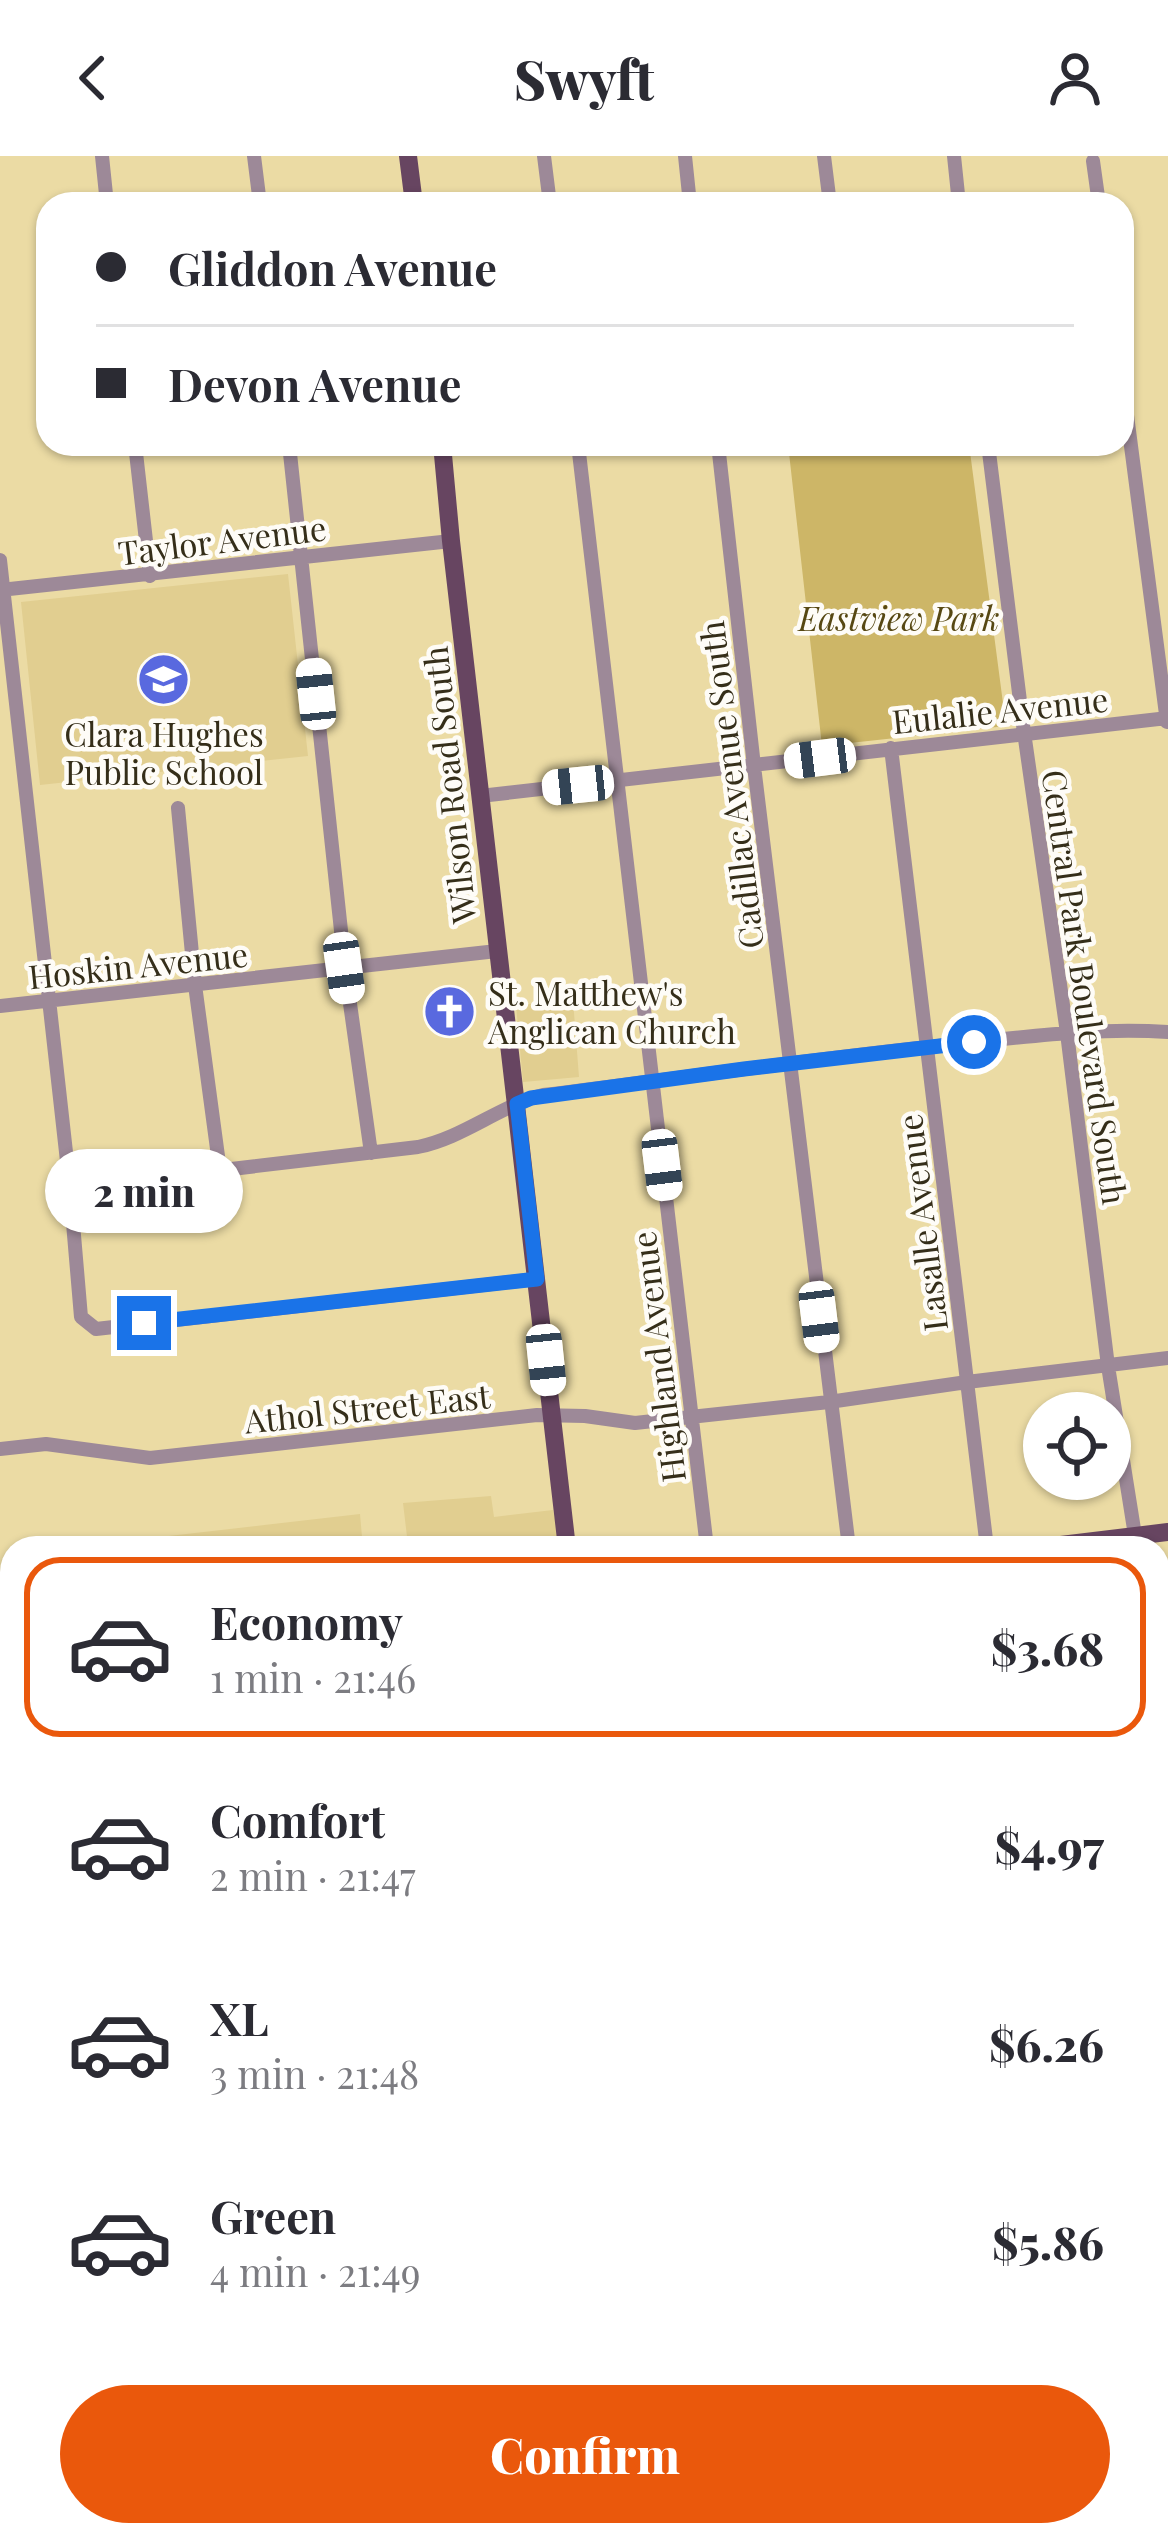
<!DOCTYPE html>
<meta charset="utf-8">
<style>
:root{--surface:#fff;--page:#f7f7f7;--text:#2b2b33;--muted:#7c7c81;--line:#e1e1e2;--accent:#ea580c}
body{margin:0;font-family:"Playfair Display",serif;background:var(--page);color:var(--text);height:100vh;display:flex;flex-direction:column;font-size:45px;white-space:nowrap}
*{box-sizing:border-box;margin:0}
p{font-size:39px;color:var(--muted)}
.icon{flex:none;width:66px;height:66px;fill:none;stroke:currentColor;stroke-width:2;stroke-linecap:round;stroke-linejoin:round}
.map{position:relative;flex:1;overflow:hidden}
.sheet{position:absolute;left:0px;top:1380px;width:1170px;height:1011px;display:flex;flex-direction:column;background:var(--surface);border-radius:36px 36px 0 0;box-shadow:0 3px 9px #0004}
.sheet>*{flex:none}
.top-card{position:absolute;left:36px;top:36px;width:1098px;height:264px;border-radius:36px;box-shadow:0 3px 9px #0004;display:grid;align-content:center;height:264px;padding:0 60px;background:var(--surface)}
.tools{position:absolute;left:1023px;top:1236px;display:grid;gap:24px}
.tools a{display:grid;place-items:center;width:108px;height:108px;border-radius:50%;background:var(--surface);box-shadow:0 3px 9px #0004;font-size:60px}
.end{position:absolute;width:54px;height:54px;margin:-27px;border:15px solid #1a73e8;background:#fff;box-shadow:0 0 0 6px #fff}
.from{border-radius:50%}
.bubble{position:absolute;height:84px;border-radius:42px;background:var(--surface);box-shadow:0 3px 9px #0004;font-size:39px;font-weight:800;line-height:84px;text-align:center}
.car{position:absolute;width:36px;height:72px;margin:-36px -18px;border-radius:15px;box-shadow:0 0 9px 3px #0007;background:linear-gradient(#fff 24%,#345 0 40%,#fff 0 76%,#345 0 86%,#fff 0)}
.top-card b{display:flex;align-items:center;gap:42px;height:114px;font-size:45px}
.top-card b+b{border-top:3px solid var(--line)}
.top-card i{width:30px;height:30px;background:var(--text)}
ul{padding:21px 0 0;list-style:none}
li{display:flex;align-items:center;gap:36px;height:180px;margin:0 24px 18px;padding:0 36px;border:6px solid transparent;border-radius:36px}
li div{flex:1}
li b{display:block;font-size:45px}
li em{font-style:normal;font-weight:800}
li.active{border-color:var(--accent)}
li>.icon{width:108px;height:108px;stroke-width:1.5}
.action{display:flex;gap:24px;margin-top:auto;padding:24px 60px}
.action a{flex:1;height:138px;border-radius:72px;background:var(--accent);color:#fff;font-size:48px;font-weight:800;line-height:138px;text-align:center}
header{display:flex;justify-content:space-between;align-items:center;height:156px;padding:0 60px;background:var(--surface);font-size:54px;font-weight:800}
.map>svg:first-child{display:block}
.built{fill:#e1ce90}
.green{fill:#cdb667}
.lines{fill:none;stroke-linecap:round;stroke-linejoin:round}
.stream{stroke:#3db770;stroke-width:3}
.minor{stroke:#9d8998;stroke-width:14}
.major{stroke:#674561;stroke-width:18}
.route{stroke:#1a73e8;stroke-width:15}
.labels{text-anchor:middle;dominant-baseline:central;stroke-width:9;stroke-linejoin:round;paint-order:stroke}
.street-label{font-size:33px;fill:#352e19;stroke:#fefcf7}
.park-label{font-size:33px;font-style:italic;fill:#574813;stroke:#fefcf7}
.poi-label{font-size:33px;fill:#352e19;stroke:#fefcf7}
</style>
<header><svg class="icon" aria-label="back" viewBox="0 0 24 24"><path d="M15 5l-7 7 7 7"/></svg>Swyft<svg class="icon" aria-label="person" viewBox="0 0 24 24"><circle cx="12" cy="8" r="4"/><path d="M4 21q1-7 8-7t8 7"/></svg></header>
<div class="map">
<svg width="1168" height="2390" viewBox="0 0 1168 2390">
<rect width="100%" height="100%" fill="#ebdba4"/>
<!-- built -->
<path class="built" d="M288 418 308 600 40 629 21 446Z
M573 844 579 921 523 926 516 849Z
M491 1340 494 1361 553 1354 562 1392H369L408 1389 403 1347Z
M360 1358 363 1392H126L125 1385Z"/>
<!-- green -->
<path class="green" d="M788 288H969L1006 570 822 590Z
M0 1814 12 1815V2086L0 2039Z
M12 2326V2379H241L248 2390H5L4 2386H0V2327Z
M730 2379H979L981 2390H732Z
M998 2379H1127L1128 2390H999Z"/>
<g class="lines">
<!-- stream -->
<path class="stream" d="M0 1901 12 1918
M7 1912 12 1935
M166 2379 168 2390
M733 2379 734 2390"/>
<!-- minor -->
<path class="minor" d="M102 0 107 48
M254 0 260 48
M544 0 550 48
M685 0 690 48
M824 0 830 48
M954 0 959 48
M1093 5 1099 48
M1122 221 1167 566
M135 288 150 420
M289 288 345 812 371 997
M578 288 707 1392
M718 288 754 610 849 1392
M988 288 1023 569 1067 877 1108 1210 1137 1392
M0 404 70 1032 81 1161 96 1173 537 1123
M0 434 451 385
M891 592 987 1392
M480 640 1168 562
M178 652 195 829 220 1015
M0 850 497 795
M70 1032 418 991C463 982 499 950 543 939 681 922 818 902 956 888 1027 881 1097 871 1168 876
M0 1293 46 1288 150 1302 537 1259 585 1260 635 1267 829 1246 967 1226 1168 1202
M1158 1536 1168 1629
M1158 1960 1168 1959
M1158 2119 1168 2118
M1158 2244 1168 2243
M578 2379 579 2390"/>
<!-- major -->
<path class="major" d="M408 0 414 48
M442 288 451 385 567 1392
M1036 1392 1168 1376
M0 1509 12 1508
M1158 1668 1168 1666
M0 1799 12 1801
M706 2379 707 2390"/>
</g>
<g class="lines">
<!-- route -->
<path class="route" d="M144 1167 537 1123 517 948 531 942 744 913 974 886"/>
</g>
<!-- icons -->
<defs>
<symbol id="school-disc" viewBox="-11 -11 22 22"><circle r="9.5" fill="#5969df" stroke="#fefcf7"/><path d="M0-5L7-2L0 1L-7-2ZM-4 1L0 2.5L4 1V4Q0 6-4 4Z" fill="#fff"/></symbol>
<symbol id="church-disc" viewBox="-11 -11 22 22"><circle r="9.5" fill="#5969df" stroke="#fefcf7"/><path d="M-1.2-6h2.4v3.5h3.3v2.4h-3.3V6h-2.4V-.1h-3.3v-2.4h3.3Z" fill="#fff"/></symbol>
</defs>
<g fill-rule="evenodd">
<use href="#school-disc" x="134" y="494" width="59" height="59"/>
<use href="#church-disc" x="420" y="826" width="59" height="59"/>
</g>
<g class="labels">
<!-- street labels -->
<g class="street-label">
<text transform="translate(222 383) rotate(-7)">Taylor Avenue</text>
<text transform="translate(1000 553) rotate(-6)">Eulalie Avenue</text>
<text transform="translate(448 629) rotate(-96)">Wilson Road South</text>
<text transform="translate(730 629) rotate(-97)">Cadillac Avenue South</text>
<text transform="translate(138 808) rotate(-6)">Hoskin Avenue</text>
<text transform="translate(1086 831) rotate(82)">Central Park Boulevard South</text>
<text transform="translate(921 1067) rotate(-97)">Lasalle Avenue</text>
<text transform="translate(657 1201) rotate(-97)">Highland Avenue</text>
<text transform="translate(367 1251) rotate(-6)">Athol Street East</text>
</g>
<!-- park labels -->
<g class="park-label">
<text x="899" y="461">Eastview Park</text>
</g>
<!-- poi labels -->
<g class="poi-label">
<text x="164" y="577">Clara Hughes<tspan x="164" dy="38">Public School</tspan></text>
<text x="488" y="836" text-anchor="start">St. Matthew's<tspan x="488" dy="38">Anglican Church</tspan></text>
</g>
</g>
</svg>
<div class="tools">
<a><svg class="icon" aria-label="locate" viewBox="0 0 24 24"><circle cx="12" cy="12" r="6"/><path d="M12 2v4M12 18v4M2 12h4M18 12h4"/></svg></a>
</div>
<i class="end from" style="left:974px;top:886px"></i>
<i class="end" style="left:144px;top:1167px"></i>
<div class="bubble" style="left:45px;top:993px;width:198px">2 min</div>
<i class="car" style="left:316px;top:538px;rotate:354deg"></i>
<i class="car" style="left:820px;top:602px;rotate:263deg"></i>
<i class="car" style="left:578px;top:629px;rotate:264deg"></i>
<i class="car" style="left:344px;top:812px;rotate:172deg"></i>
<i class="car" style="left:662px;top:1009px;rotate:173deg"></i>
<i class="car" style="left:819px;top:1161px;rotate:173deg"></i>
<i class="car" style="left:546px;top:1204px;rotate:174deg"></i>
<div class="top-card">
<b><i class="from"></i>Gliddon Avenue</b>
<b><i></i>Devon Avenue</b>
</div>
<section class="sheet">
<ul>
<li class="active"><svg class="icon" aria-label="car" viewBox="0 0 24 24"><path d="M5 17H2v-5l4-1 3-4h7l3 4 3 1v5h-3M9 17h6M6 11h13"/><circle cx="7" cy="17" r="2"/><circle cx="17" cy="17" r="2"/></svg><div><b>Economy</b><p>1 min · 21:46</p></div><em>$3.68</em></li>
<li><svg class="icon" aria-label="car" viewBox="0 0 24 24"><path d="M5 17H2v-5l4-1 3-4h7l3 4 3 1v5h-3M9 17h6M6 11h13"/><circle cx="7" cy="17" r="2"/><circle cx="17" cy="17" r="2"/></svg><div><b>Comfort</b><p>2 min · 21:47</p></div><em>$4.97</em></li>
<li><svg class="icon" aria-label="car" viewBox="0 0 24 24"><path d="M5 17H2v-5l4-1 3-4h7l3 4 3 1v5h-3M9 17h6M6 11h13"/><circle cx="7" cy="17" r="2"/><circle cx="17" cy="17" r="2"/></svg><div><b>XL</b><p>3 min · 21:48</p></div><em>$6.26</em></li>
<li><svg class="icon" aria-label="car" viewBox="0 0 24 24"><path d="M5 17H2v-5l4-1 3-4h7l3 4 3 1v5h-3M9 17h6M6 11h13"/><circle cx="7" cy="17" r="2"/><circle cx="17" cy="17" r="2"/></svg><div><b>Green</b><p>4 min · 21:49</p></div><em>$5.86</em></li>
</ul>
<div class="action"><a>Confirm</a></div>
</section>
</div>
